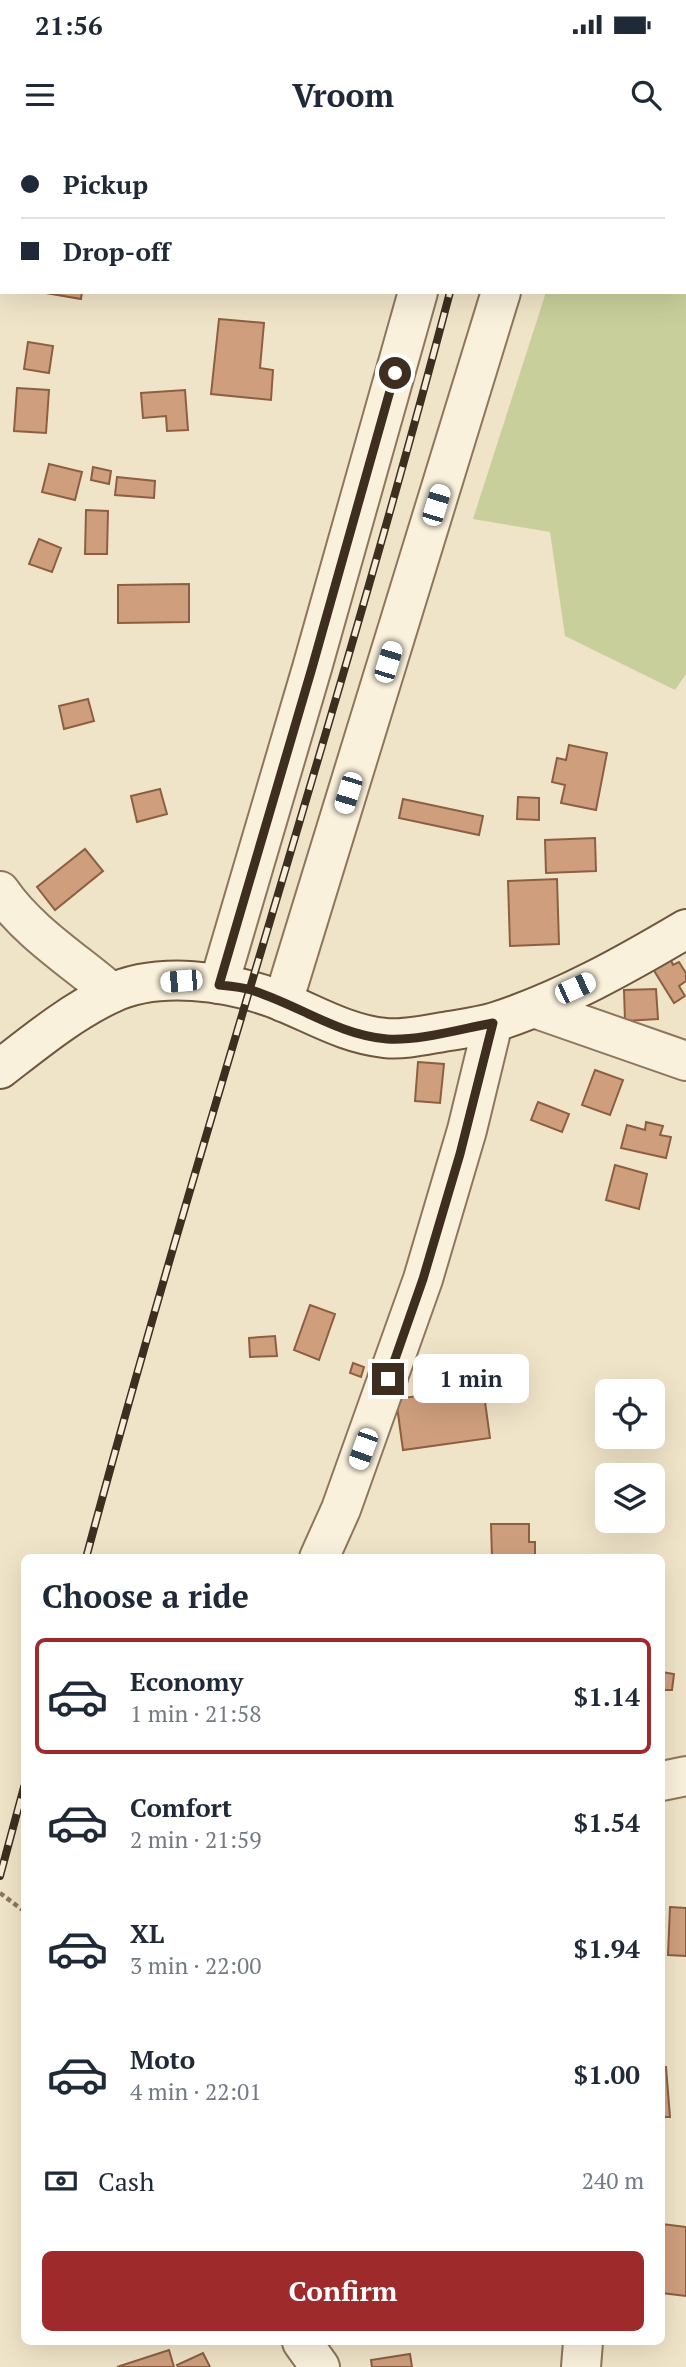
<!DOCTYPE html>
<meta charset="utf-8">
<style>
:root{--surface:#fff;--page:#f2f2f3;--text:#1f2937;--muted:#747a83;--line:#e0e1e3;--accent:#9e2a2b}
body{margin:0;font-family:"PT Serif",serif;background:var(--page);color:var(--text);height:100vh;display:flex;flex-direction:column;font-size:26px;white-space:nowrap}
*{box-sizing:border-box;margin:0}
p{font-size:23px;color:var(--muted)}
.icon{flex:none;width:38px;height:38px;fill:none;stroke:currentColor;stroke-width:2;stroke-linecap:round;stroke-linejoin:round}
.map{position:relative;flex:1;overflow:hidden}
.drawer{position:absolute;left:21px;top:1414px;width:644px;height:791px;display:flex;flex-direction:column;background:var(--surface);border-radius:10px;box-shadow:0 7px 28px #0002}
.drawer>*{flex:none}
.top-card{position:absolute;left:0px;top:0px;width:686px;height:154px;box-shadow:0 7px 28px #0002;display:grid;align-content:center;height:154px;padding:0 21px;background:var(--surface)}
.controls{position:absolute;left:595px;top:1239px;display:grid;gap:14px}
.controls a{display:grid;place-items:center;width:70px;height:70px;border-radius:10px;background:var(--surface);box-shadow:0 7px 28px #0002;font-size:35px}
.end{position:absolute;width:32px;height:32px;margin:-16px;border:9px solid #3d2e20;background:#fff;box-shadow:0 0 0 4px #fff}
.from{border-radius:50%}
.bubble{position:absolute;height:49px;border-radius:10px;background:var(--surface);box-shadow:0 7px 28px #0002;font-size:23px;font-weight:700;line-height:49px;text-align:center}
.car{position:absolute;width:21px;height:42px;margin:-21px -10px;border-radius:9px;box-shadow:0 0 5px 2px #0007;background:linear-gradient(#fff 24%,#345 0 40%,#fff 0 76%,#345 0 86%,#fff 0)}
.top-card b{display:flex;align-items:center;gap:24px;height:66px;font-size:26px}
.top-card b+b{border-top:2px solid var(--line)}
.top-card i{width:18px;height:18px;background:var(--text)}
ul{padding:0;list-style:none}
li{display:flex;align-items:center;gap:21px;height:116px;margin:0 14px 10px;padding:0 7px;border:4px solid transparent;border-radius:10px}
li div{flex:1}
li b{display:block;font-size:26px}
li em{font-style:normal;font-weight:700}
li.current{border-color:var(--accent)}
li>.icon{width:63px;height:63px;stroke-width:1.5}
h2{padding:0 21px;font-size:32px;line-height:84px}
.pay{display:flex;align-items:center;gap:18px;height:77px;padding:0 21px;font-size:26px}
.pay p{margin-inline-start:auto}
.action{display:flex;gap:14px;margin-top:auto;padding:14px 21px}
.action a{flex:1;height:80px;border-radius:10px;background:var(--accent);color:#fff;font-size:28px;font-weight:700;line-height:80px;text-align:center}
.status{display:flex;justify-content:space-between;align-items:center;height:49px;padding:0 35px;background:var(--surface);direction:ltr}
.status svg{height:19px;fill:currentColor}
header{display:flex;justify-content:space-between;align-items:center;height:91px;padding:0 21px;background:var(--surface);font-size:32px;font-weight:700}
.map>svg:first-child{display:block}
.green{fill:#c9cf9b}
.building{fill:#cf9f7d;stroke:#8d5f41;stroke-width:2}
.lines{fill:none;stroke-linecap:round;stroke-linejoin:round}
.street-casing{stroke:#8d765c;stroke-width:42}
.secondary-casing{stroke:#6f573f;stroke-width:42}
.path{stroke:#8d765c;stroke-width:4.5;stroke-dasharray:5 3.5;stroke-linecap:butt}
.street{stroke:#faf1dc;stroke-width:38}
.secondary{stroke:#faf1dc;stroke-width:38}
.rail-casing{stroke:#3d2e20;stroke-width:8}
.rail{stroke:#f7eed8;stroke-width:5;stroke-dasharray:16;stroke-linecap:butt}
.route{stroke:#3d2e20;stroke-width:9}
</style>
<div class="status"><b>21:56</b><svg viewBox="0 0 49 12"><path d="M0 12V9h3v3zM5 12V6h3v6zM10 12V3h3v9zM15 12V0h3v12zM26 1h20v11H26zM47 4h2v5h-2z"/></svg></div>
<header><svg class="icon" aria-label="menu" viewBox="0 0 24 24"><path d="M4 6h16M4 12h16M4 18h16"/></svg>Vroom<svg class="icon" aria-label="search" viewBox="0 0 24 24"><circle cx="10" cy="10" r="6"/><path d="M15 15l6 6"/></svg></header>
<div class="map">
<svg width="686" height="2227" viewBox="0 0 686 2227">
<rect width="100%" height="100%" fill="#f0e4c8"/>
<!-- green -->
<path class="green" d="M596 0H686V534L675 550 565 496 550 392 473 379 546 152H684V2H595Z"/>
<!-- building -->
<path class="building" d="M40 152H82L81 159Z
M219 179 264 183 260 228 273 230 271 260 211 254Z
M28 202 53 206 49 233 24 229Z
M17 248 49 250 46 293 14 291Z
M185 250 188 290 167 291 166 276 143 278 141 253Z
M49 324 82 332 75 360 42 352Z
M93 327 111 331 109 344 91 340Z
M117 337 155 341 154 358 115 355Z
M86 370 108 371 107 414H85Z
M39 399 61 408 52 432 29 424Z
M189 444V482L118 483V445Z
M88 559 94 581 64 589 59 566Z
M569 605 607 613 596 670 561 663 565 645 552 642 557 618 566 620Z
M160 649 167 674 137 682 131 656Z
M518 657 539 658V680L517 679Z
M403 659 483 676 479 695 399 678Z
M595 698 596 731 546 733 545 700Z
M85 709 103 731 55 770 37 747Z
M557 739 559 804 510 806 508 741Z
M670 818 673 825 679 822 686 833V841L679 846 685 856 674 863 653 829Z
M656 849 658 879 625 881 624 850Z
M418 922 444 924 440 963 415 961Z
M595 930 623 940 610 975 582 965Z
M538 962 569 974 562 992 531 980Z
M646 982 663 986 660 995 671 997 666 1018 621 1008 627 985 645 990Z
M615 1025 647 1034 639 1069 606 1060Z
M310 1165 335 1174 319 1220 294 1210Z
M275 1196 277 1216 250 1217 249 1198Z
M353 1223 364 1227 361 1237 350 1233Z
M483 1247 490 1298 403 1310 396 1259Z
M491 1384H529V1402H535V1418H492Z
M662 1532 674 1534 672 1550H662Z
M670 1767 686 1768V1816L668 1815Z
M662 1927H666L670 1977H662Z
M662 2084 686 2087V2156L662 2153Z
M169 2210 174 2227H117Z
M203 2213 210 2227H178L177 2225Z
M410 2214 412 2227H372L371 2220Z"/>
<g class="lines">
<defs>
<path id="street" d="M460 2V0
M542 2 543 0
M0 751C28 792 75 821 112 853
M219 844 312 528 418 152
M283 862 501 152
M534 868 686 921
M319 1418 341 1369 423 1139 467 990 493 883
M662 1641 686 1636
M302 2202 320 2227
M581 2227 583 2202"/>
<path id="secondary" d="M0 929C35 902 70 873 110 854 158 831 228 841 276 859 312 873 345 894 385 898 403 900 425 895 443 892 460 889 479 887 495 882 563 860 625 825 686 789"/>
</defs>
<!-- street casing -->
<use href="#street" class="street-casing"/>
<!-- secondary casing -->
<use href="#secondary" class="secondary-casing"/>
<!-- path -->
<path class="path" d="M0 1753 24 1771"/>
<!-- street -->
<use href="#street" class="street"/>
<!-- secondary -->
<use href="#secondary" class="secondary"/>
<defs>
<path id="rail" d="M489 2 490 0
M86 1418C200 994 338 577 450 152
M0 1736 24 1647"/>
</defs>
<!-- rail casing -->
<use href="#rail" class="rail-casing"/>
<!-- rail -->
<use href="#rail" class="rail"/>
</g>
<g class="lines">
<!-- route -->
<path class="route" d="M388 1239 423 1139 460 1014 493 883C460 889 420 901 387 899 338 895 297 864 251 850 241 847 229 846 219 845L312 528 395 233"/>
</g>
</svg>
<div class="controls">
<a><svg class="icon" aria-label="locate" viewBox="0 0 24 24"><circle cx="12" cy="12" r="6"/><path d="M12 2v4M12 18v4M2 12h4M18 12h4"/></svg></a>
<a><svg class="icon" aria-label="layers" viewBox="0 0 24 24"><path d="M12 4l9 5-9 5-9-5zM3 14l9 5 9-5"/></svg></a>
</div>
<i class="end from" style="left:395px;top:233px"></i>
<i class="end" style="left:388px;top:1239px"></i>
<div class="bubble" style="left:413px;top:1214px;width:116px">1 min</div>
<i class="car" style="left:436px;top:365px;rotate:17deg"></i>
<i class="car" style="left:388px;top:522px;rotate:17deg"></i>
<i class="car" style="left:348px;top:653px;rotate:197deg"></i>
<i class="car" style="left:181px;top:841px;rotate:265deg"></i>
<i class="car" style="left:575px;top:848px;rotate:65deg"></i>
<i class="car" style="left:363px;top:1309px;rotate:200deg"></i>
<div class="top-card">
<b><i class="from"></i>Pickup</b>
<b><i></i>Drop-off</b>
</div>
<section class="drawer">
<h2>Choose a ride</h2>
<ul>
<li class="current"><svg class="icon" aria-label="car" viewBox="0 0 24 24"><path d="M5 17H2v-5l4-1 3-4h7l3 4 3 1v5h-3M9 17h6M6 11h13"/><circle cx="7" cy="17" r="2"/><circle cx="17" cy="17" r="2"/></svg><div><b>Economy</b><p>1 min · 21:58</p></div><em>$1.14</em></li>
<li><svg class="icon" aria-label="car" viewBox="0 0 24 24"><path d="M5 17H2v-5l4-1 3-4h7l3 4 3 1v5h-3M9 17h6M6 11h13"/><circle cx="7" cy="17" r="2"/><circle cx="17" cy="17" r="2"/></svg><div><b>Comfort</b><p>2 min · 21:59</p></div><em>$1.54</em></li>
<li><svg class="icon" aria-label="car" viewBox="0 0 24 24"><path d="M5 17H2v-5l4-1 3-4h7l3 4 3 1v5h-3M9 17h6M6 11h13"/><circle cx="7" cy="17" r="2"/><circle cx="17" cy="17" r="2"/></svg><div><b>XL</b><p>3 min · 22:00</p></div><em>$1.94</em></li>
<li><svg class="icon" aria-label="car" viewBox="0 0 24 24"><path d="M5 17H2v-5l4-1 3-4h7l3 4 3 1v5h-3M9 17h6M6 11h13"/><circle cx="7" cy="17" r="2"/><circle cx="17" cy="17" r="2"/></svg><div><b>Moto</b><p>4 min · 22:01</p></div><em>$1.00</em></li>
</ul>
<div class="pay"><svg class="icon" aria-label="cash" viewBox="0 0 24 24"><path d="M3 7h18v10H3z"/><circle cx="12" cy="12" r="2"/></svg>Cash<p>240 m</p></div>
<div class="action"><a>Confirm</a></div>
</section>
</div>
